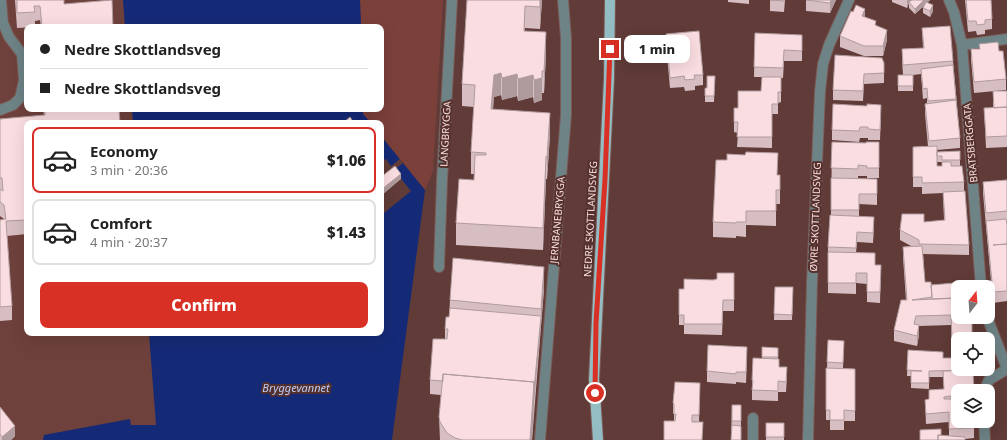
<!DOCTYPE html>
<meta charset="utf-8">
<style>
:root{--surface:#fff;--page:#f2f2f2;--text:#222;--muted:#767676;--line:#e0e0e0;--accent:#d93025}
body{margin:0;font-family:"Noto Sans",sans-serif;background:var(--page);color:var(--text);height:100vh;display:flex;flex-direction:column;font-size:15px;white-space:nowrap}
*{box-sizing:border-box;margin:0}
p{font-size:13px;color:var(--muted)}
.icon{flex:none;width:22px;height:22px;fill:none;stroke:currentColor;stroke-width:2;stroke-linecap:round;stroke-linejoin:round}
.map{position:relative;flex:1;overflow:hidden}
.panel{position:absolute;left:24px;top:120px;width:360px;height:216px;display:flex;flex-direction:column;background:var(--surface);border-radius:8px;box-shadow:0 4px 16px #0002}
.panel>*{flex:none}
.guide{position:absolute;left:24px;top:24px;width:360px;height:88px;border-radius:8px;box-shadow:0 4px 16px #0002;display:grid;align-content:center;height:88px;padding:0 16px;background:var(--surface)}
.needle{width:26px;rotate:17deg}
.controls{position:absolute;left:951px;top:280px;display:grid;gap:8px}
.controls a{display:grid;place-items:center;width:44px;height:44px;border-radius:8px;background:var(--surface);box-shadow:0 4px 16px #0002;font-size:20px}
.end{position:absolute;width:18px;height:18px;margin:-9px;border:5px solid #d93025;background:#fff;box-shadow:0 0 0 2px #fff}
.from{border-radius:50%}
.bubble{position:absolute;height:28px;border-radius:8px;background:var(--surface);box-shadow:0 4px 16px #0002;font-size:13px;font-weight:800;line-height:28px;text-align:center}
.guide b{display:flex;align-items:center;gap:14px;height:38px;font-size:15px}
.guide b+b{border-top:1px solid var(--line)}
.guide i{width:10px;height:10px;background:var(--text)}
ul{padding:7px 0 0;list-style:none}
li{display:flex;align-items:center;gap:12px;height:66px;margin:0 8px 6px;padding:0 8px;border:2px solid var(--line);border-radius:8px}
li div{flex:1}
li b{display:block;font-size:15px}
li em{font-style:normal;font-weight:800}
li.active{border-color:var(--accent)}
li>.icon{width:36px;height:36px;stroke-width:1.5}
.cta{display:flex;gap:8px;margin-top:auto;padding:8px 16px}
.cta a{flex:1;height:46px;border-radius:8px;background:var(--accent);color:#fff;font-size:16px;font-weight:800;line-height:46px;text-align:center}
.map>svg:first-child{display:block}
.built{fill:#6f413c}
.green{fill:#7c403a}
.water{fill:#152a77}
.pier{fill:#603b37}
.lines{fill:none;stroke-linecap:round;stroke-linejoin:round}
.minor-casing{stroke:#7c5955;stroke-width:12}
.major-casing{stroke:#7c5955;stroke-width:12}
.minor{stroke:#6e8386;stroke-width:10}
.major{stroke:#93bdc3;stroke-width:10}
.wall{fill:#d7bec2;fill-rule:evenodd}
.shaded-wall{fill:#af9b9e}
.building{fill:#fadde1;stroke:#af9b9e;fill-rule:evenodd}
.route{stroke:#d93025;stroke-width:5}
.labels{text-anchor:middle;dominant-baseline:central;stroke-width:4;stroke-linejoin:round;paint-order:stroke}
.street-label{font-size:10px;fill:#f9e1de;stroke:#55302d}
.water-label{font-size:11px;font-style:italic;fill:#bacdf9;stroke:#55302d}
</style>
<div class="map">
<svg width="1007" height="440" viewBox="0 0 1007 440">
<rect width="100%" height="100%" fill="#603b37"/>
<!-- built -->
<path class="built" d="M0 0H123L125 27H27V109H132L133 123H27V333H149L157 425H131L129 419 45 435 43 440H0Z"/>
<!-- green -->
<path class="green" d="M360 0H443L433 171 425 190 381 136V123H371L363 114V109H381V27H361Z"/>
<!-- water -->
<path class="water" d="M123 0H360L361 27H125Z
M132 109H363V114L371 123H133Z
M381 136 425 190 392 440H43L44 435 130 419 131 425H156L149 333H381Z"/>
<!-- pier -->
<path class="pier" d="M381 156 384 160 386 159 391 166 400 159 403 163 394 170 411 191 384 213 381 210Z"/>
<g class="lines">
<defs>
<path id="minor" d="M949 0 954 12 962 45 981 287
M962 45 1007 39
M0 110 13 105 20 98 24 80 22 54 9 37 3 23 1 0
M439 267 442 181 452 0
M984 391 989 380 1007 369 987 317
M753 418V440
M984 421 985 440
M540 440 566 115V38L563 0
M808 440 812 282 820 92 823 64 829 45 849 0"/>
<path id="major" d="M598 440 594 379 609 79 610 0"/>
</defs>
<!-- minor casing -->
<use href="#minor" class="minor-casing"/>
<!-- major casing -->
<use href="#major" class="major-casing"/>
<!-- minor -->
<use href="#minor" class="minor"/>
<!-- major -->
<use href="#major" class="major"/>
</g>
<!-- wall -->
<path class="wall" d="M15 0H64V4L113 27H41L40 20 35 21V27L17 28Z
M467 0H542L540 29 525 28V31L546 54 544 93H542V100L534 103 533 97 518 101 517 96 502 100 501 95 494 97 493 109 550 135 547 179H546L543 250 456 245V223L474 180V174H471V152L474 107 462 106V84Z
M728 0H749V4L728 2Z
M770 0H785L784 12 770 11Z
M806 0H836L830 13 806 11Z
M892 0H910L909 2 911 0H930L927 3 933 11 930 17 923 13V8L925 5 915 14 909 8V3L907 8 892 2Z
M965 0H991L992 19V29L985 30V34L977 35 976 31 968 32Z
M865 17 876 25 887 40 883 56H864L840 47V36Z
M922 28 953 61 960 138V148L937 150V152L960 151V166L964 182V191L969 245V255L923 254 925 282 931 285 955 283 958 339V356H954L953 350H952L951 325 919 326V335L917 346 894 341V330L906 300 903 257V247L911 246 900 240V230L924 222 944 220 943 193 922 194V187H913V147L928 146 925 114V104L927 103V98L923 99 921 74 913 75V91H898V75H903L902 60V49L923 48ZM937 162H942V166H937Z
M755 33 802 45V61H784L783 78H781V102L778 103V114H772V148L737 147 738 133 734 132V108H738L761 91 762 77H754Z
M666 34 703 75V85L695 86V90L685 91 684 87 670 88 666 45Z
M979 44 999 51 1006 79V90L974 93 971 60V49H979Z
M884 63V83L864 84 863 101 833 100V90Z
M715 76 714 102H705V88H707Z
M993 91H1007V147L986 148 984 108H993Z
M43 109H119L27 123V234L7 236 12 306V320L0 321V220L4 219 0 216V119L44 115Z
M881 115 880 140H868V138H860L859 142 832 140V130Z
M832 142 866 143 879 142V178H867V176H858V179H877V205L859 204V216L874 227 873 243 857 242 856 253 875 265H881L880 303 867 302V284L856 283V294L828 293V247L831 215Z
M777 175 780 190V204H776V226L746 225V237L736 236V238L713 237V222Z
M1007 180V221H1006L1007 224V301L993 303 983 193V182Z
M734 273V311H723L722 335 684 334V325H679V289H684Z
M775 287H793L792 320H774Z
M544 289 532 440H440L439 417 441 395 430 394V380L445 339V329L449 317 450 300Z
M828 340 844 341 843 368H827Z
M762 347 778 348V359L779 367 787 377 786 392H778V401L752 400V380L762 358Z
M908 350 943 358 958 391 974 421V438L965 439 941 435 949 436V422L926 424 925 400 929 399V390L944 389 943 377H929V389L911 388V376H907Z
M747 357 746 383 736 382V384L707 382V371Z
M826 368 855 369V421H844V430H830V420H826Z
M700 383 699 422 674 421V414H673V403Z
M732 405H741V440H731Z
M0 407 15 436 11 440H0Z
M766 423H784V440H766Z"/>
<!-- shaded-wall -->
<path class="shaded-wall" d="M540 0H542L540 29Z
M831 0H836L830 13V3Z
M907 0H910L907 8Z
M924 0H930L915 14V9Z
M933 5V11L930 17V11Z
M525 6V28L524 53V31Z
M865 9V20L862 16Z
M887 30V40L883 56V46Z
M546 32V54L544 93V71Z
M542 71V100L534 103V80Z
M501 73V95L494 97 491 131V109L494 75Z
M517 74V96L502 100V78Z
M533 75V97L518 101V79Z
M550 113V135L547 179V157Z
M546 156V179L543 250V228Z
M401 174V179L381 196V190Z
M544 267V289L534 404V389L541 316V309Z
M919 325V335L917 346V336Z
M534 382V404L532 440H530Z
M15 426V436L11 440H2V437Z"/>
<!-- building -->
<path class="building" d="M17 0H64V4L112 0 113 27H42L40 6H34L35 12 17 13Z
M467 0H540V7L525 6 524 31 546 32 544 71H542V78L534 80 533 75 518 79 517 74 502 78 501 73 494 75 491 109 550 113 547 157 546 156 543 228 456 223 459 179 474 180 475 155H486V153L471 152 475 85 462 84Z
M770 0H784V1Z
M806 0H831L830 3Z
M912 0H924L915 9 909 2Z
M966 0H991L992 19 985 20V24L977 25 976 21H968Z
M926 2 933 5 930 11 923 8Z
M856 5 865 9 862 16 876 21 875 25 887 30 883 46H864L840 36 851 11 853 12Z
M950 26 953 61 903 65 902 49 924 48 922 28Z
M699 31 703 75H694L695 79 685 80 684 76 670 78 666 34Z
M755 33 802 35V51L784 50 783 68 754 67Z
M998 42 999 51H1003L1006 79 974 82 971 49H980L979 44Z
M835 55 882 58 884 63V73L864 74 863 91 833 90Z
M953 65 956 99 928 101 927 88 923 89 921 69Z
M898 75H913V86H898Z
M707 76H715L714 96H705V88H707Z
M762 77H781V92H778V104H772V137H737L738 122H734V108H738V91H761Z
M993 91H1007V107L994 108Z
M956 100 960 138 929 141 925 104Z
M833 104 867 106V104L881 105 880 130 868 129V127H860L859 131 832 130Z
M1007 107V136L986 137 984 108Z
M45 109H119L120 123H27V220L6 221 12 306 0 307V220L6 219 4 205 0 202V189L3 191 2 178H0V119L45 115Z
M350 117 354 123H343Z
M832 142 866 143V142H879V168H867V166L858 165V169L831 168Z
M937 146V166H942V162H951V166H962L964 182 922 183V177H913V147Z
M960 151V160H942V156H937V152Z
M746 152 778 153 777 175H780V190H776V211H746V222H736V223L713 222 716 160H727V154L745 155Z
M395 166 401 174 381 190V177Z
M831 178 877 179V194H859V210H831Z
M1007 180V211L986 213 983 182Z
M965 191 969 245 919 244V240L900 230 902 214H924V222L945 220 943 192Z
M830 215 874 217 873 233 857 232 856 248 828 247Z
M1006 219 1007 224V244L993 245 1007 244V291L993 292 986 221Z
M922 246 925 282H931L932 297 912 300 958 298V317H972V339H958V345L954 346 953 339 952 340 951 315 916 316 914 324 919 325 917 336 894 330 901 300H907L903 247Z
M828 252 875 253V265H881L880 292H867V273H856V283H828Z
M453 258 544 267 541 309 450 300Z
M717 273H734V300H723L722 324H684V315H679V289H684V279L714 280 717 279Z
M955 283 956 298 932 299 931 285Z
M775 287H793L792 315 774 314Z
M450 308 541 316 534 389V382L443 374V381L430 380 433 339H447L448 329H445L446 317H449Z
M828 340 844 341 843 363 827 362Z
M708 345 747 347 746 372H736V374L707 371Z
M762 347 778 348V357H762Z
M908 350 943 352V358H958V369H973V370L929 371V383H911V371H922L907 370Z
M753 358 779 359V367H787L786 382 778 381V391L752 390 753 380H752Z
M826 368 855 369V411L844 410V420H830V410H826Z
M973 370 974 391H958V421H974V428L949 429V412L926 414 925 400 929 399V390L944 389 943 371ZM951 396V399H944V397Z
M443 374 534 382 530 440H462L455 438 447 433 440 422 439 417Z
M675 382 700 383 699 415H692V422H703L702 440H664V421H675L676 414H674V404L673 403Z
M732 405H741V421H732Z
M0 407 15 426 2 437 0 434Z
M766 423H784V437H766Z
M732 425 741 426V440H731Z
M941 429V435H938V440H920V430Z
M938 435 965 437V440H938Z"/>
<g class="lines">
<!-- route -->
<path class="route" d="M595 393 596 323 605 179 610 49"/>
</g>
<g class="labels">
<!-- street labels -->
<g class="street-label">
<text transform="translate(445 134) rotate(-87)">LANGBRYGGA</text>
<text transform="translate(970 143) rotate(-95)">BRATSBERGGATA</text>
<text transform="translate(815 217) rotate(-88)">ØVRE SKOTTLANDSVEG</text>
<text transform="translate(590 219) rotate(-87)">NEDRE SKOTTLANDSVEG</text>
<text transform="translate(557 220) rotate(-85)">JERNBANEBRYGGA</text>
</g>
<!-- water labels -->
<g class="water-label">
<text x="296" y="387">Bryggevannet</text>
</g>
</g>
</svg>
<div class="controls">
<a><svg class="needle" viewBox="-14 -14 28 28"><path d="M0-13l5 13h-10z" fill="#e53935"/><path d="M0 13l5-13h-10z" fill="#767676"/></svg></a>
<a><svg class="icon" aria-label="locate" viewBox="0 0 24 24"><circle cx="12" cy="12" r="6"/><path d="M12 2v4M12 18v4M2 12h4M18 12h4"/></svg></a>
<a><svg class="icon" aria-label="layers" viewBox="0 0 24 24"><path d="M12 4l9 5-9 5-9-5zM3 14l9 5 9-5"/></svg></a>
</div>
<i class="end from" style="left:595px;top:393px"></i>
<i class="end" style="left:610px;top:49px"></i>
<div class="bubble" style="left:624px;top:35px;width:66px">1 min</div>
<div class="guide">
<b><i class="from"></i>Nedre Skottlandsveg</b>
<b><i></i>Nedre Skottlandsveg</b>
</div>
<section class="panel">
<ul>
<li class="active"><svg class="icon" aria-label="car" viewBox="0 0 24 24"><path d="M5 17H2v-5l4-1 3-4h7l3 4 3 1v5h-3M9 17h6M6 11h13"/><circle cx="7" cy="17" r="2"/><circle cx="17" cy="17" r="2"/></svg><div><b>Economy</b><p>3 min · 20:36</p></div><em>$1.06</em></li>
<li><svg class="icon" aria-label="car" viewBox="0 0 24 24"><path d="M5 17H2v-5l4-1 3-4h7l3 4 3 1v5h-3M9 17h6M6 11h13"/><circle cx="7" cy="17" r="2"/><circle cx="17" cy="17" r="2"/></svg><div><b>Comfort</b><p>4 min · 20:37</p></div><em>$1.43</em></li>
</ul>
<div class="cta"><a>Confirm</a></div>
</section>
</div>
